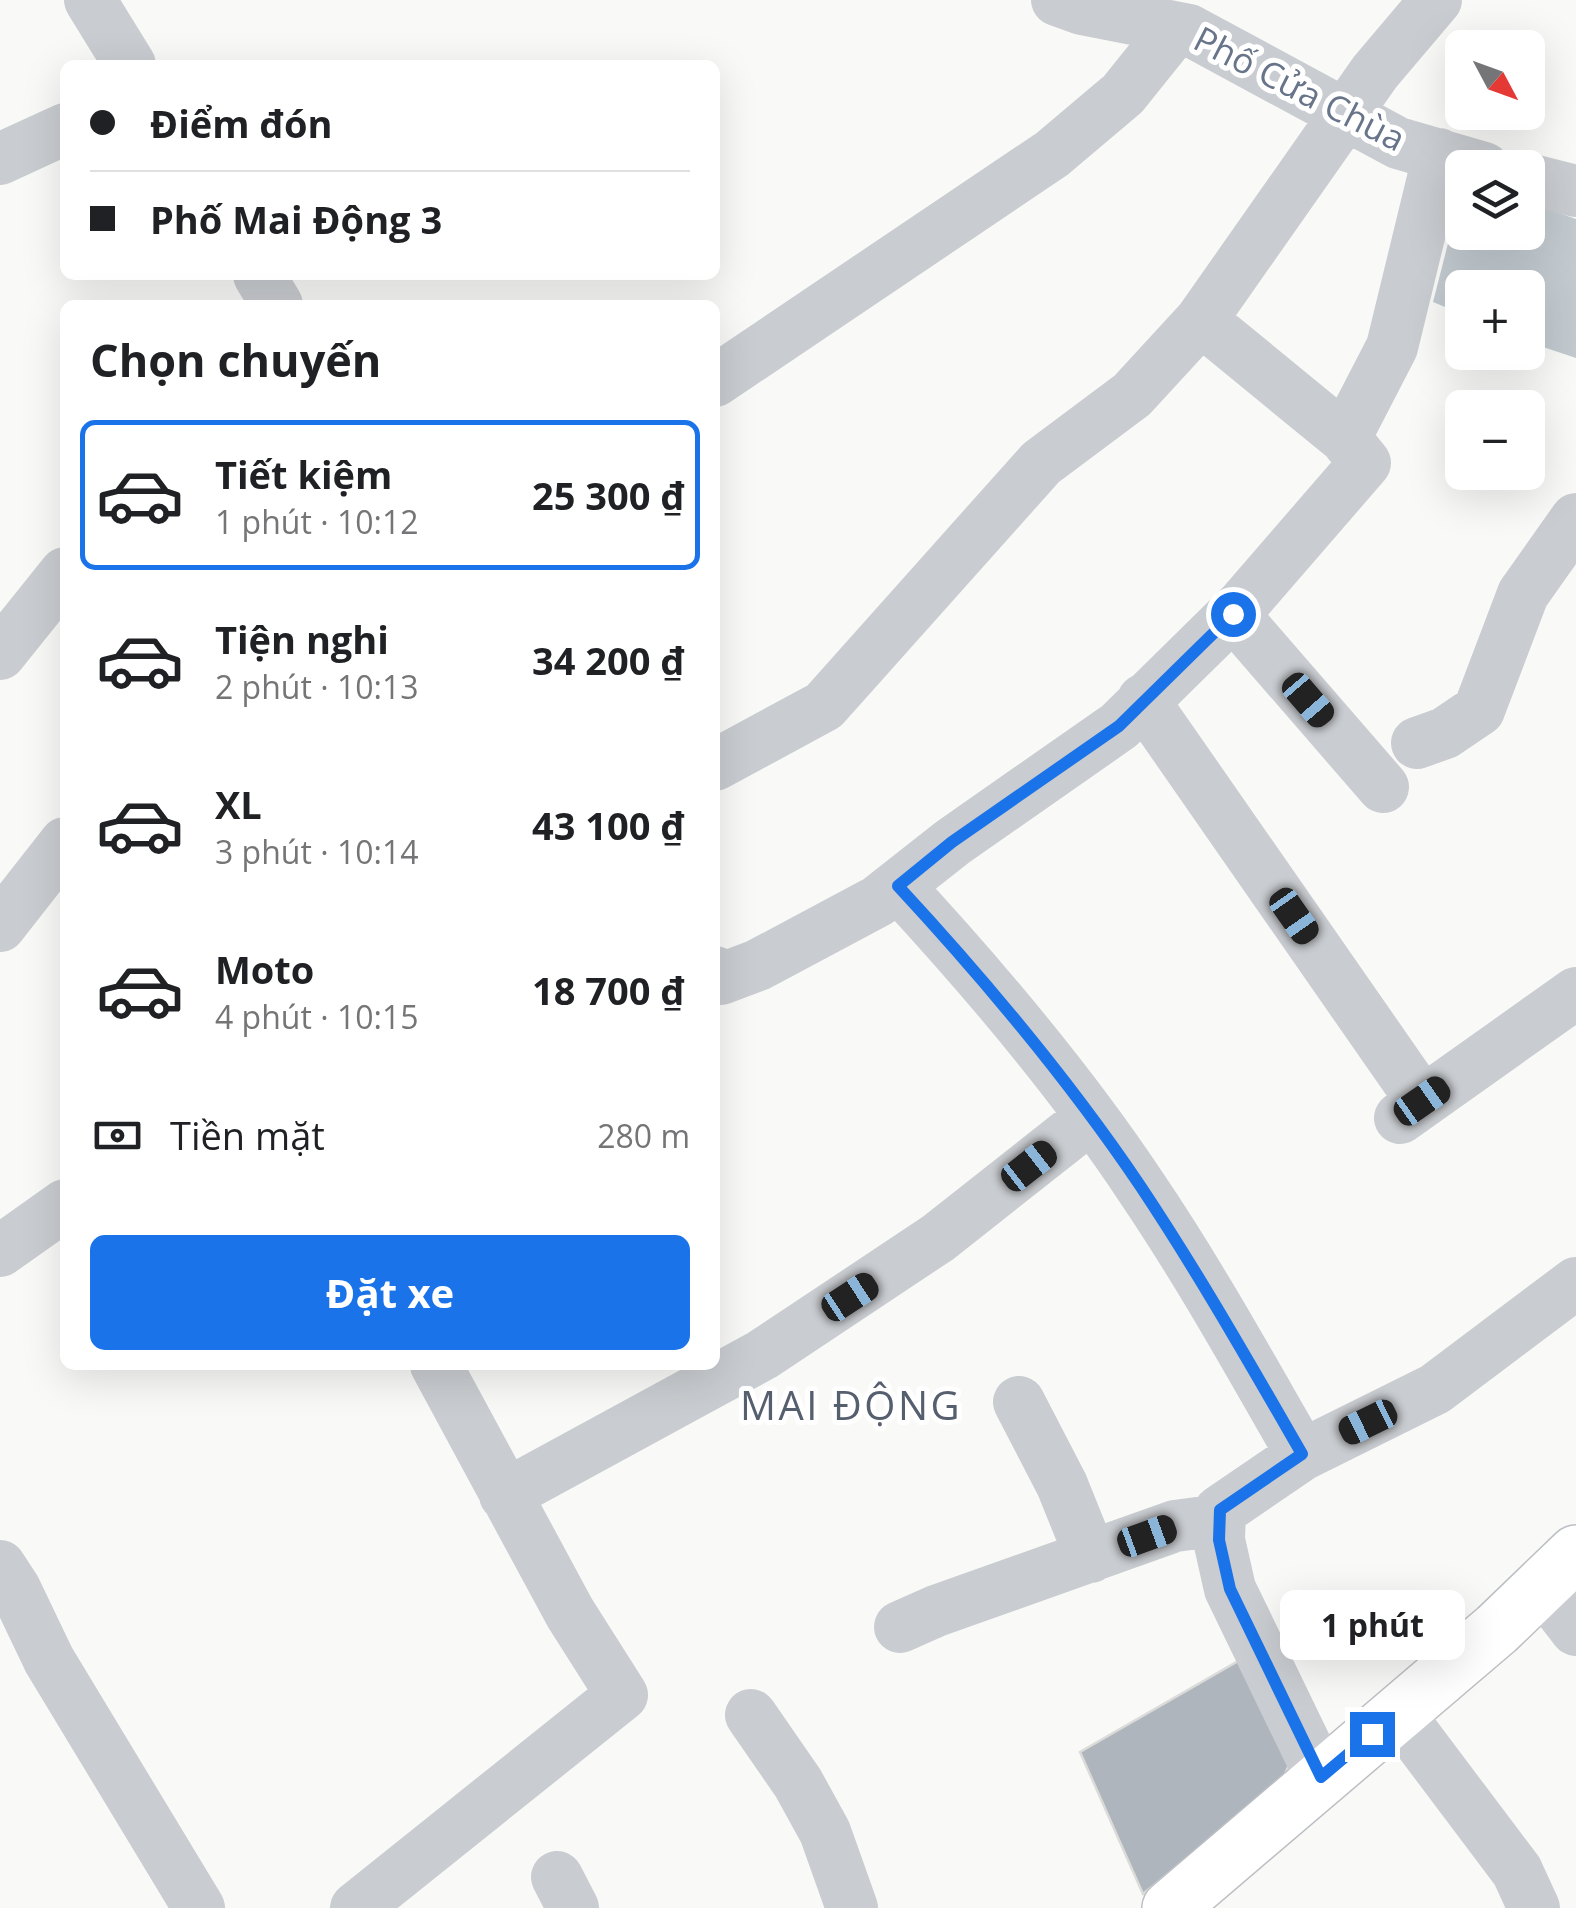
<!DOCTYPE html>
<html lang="vi">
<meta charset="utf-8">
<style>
:root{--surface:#fff;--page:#f6f6f6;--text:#202124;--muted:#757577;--line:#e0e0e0;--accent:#1a73e8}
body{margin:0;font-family:"Open Sans",sans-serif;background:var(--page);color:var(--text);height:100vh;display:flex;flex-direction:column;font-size:38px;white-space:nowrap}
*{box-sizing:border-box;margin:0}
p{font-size:32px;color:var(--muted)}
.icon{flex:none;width:55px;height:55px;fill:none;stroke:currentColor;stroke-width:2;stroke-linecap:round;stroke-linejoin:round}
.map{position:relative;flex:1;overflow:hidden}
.side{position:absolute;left:60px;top:300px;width:660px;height:1070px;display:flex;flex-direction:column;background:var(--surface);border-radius:15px;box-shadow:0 10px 40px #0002}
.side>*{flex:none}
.top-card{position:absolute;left:60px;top:60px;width:660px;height:220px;border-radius:15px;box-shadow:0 10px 40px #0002;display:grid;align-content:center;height:220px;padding:0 30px;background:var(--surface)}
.needle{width:65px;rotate:131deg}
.controls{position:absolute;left:1445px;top:30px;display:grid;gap:20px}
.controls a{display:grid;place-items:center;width:100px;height:100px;border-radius:15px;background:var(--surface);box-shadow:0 10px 40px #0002;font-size:50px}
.end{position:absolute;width:45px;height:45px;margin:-22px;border:12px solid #1a73e8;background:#fff;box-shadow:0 0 0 5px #fff}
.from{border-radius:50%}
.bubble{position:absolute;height:70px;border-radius:15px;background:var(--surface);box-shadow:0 10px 40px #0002;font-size:32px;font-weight:700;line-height:70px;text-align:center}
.car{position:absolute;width:30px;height:60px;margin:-30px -15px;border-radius:12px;box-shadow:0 0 8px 2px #0007;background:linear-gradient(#222 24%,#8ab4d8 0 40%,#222 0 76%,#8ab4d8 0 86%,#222 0)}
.top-card b{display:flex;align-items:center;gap:35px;height:95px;font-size:38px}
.top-card b+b{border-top:2px solid var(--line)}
.top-card i{width:25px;height:25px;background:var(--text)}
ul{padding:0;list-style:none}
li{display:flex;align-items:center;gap:30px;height:150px;margin:0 20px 15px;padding:0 10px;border:5px solid transparent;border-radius:15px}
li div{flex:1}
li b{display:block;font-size:38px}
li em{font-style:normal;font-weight:700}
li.active{border-color:var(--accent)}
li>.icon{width:90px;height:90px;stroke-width:1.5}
h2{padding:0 30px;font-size:45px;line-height:120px}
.pay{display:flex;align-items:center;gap:25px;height:110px;padding:0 30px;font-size:38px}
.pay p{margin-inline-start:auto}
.action{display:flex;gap:20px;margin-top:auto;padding:20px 30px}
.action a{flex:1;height:115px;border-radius:15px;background:var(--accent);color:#fff;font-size:40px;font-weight:700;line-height:115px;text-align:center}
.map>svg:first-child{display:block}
.water{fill:#c2cad0}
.building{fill:#afb5bd;stroke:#dbdbd9;stroke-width:2.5}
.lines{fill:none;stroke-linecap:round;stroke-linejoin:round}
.major-casing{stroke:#bcbfc4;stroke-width:58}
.minor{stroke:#c9ccd0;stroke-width:52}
.major{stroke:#fff;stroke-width:55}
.route{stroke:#1a73e8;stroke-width:12}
.labels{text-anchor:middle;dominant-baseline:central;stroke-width:10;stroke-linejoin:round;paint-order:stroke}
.street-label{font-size:35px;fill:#677489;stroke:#fff}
.quarter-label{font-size:40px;letter-spacing:2.5px;fill:#565f6e;stroke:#fff}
</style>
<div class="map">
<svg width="1576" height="1908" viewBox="0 0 1576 1908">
<rect width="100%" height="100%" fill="#f9faf7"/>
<!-- water -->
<path class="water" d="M1528 202 1576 219V358L1528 342V288H1462V314L1433 302 1453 224 1462 205V232H1528Z"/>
<!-- building -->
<path class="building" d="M1240 1660 1291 1761 1282 1780 1143 1894 1080 1752Z"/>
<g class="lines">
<defs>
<path id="major" d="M1170 1908 1497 1629 1576 1553"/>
</defs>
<!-- major casing -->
<use href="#major" class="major-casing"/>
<!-- minor -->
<path class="minor" d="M90 0 130 65
M1057 0 1082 9 1189 30 1398 143 1484 168
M0 159 65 129
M1528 179 1576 191
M259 275 277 305
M715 381 1052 154 1123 94 1176 28
M1345 438 1392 347 1439 154
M1233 614 1383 787
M0 654 65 573
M1143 700 1422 1101
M1417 743 1445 733 1479 710 1523 594 1576 519
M715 765 824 706 1041 463 1132 395 1201 320
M898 886C985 980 1070 1080 1141 1187 1200 1274 1250 1365 1302 1455
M0 926 65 843
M715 972 721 979 758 965 878 901 953 842 1119 726 1243 604 1365 463 1345 438 1201 320 1375 72 1436 0
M1400 1118 1576 993
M0 1251 65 1205
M1019 1402 1062 1485 1091 1557
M505 1495 762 1355 938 1238 1090 1118
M0 1566 15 1589 49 1660 199 1908
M1542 1586 1576 1630
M900 1627 936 1611 1175 1526 1220 1520
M1398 1713 1517 1871 1534 1908
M751 1715 798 1783 825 1832 852 1908
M1321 1777 1230 1589 1219 1540 1220 1511 1302 1455 1435 1389 1576 1283
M557 1877 573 1908
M356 1908 622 1695 570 1613 436 1365"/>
<!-- major -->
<use href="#major" class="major"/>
</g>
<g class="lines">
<!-- route -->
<path class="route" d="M1233 614 1119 726 952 842 898 886C985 980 1069 1080 1141 1187 1199 1274 1250 1364 1302 1454L1220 1510 1219 1540 1230 1589 1321 1777 1372 1734"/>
</g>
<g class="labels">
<!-- street labels -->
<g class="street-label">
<text transform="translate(1300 88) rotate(27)">Phố Cửa Chùa</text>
</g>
<!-- quarter labels -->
<g class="quarter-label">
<text x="851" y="1404">MAI ĐỘNG</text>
</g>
</g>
</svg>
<div class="controls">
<a><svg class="needle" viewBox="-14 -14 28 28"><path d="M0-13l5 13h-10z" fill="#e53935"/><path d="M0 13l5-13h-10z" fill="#757577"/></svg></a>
<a><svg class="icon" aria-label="layers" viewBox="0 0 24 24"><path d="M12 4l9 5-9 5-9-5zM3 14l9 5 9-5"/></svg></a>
<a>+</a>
<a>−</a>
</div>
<i class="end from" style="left:1233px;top:614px"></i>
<i class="end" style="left:1372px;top:1734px"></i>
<div class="bubble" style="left:1280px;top:1590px;width:185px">1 phút</div>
<i class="car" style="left:1308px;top:700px;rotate:139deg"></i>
<i class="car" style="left:1294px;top:916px;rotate:145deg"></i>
<i class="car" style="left:1422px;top:1101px;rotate:55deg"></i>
<i class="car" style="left:1029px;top:1166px;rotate:52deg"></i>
<i class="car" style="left:850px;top:1297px;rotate:57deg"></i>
<i class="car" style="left:1368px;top:1422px;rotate:244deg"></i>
<i class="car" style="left:1147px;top:1536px;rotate:70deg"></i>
<div class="top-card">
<b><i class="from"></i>Điểm đón</b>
<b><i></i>Phố Mai Động 3</b>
</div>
<section class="side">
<h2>Chọn chuyến</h2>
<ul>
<li class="active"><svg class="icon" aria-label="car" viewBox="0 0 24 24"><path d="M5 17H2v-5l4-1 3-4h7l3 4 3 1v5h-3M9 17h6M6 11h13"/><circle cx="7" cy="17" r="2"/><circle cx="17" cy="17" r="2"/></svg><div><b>Tiết kiệm</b><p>1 phút · 10:12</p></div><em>25 300 ₫</em></li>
<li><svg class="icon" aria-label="car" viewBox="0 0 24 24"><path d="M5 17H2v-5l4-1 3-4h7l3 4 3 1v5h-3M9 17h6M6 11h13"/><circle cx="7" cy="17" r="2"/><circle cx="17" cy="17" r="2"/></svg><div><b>Tiện nghi</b><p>2 phút · 10:13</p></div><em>34 200 ₫</em></li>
<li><svg class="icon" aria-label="car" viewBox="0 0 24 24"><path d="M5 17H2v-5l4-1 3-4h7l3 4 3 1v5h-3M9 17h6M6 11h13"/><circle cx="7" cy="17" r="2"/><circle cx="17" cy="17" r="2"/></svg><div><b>XL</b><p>3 phút · 10:14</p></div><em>43 100 ₫</em></li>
<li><svg class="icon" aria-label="car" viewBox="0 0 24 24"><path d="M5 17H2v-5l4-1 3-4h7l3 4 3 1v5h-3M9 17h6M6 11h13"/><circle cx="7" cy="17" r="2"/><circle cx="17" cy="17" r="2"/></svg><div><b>Moto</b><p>4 phút · 10:15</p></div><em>18 700 ₫</em></li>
</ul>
<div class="pay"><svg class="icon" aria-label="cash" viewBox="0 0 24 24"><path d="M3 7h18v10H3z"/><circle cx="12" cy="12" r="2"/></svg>Tiền mặt<p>280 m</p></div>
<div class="action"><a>Đặt xe</a></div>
</section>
</div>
